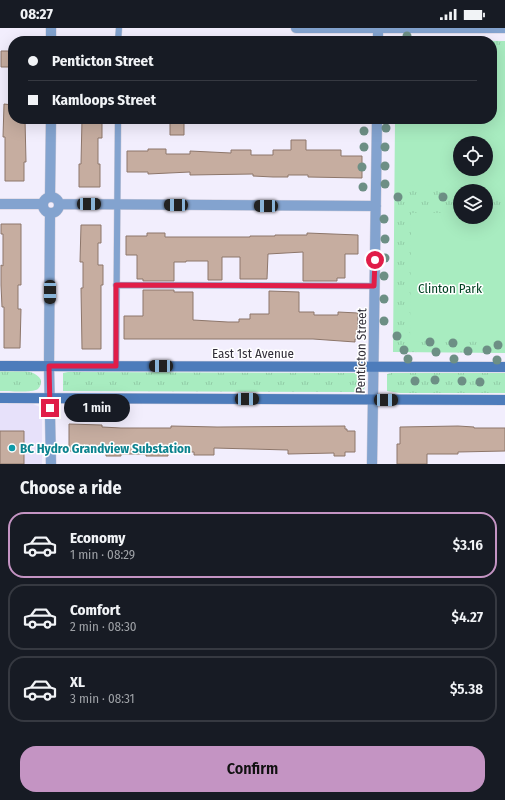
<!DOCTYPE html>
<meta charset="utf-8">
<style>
:root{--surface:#171b24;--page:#242831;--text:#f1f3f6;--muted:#9ea1a6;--line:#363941;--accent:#c494c3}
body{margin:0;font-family:"Fira Sans Condensed",sans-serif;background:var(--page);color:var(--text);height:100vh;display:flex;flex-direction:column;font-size:15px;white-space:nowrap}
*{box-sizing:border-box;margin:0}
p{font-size:13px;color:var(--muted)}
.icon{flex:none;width:22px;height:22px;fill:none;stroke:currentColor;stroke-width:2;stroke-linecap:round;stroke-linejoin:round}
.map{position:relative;height:436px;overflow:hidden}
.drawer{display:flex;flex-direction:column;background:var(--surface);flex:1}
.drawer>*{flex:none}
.guide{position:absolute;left:8px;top:8px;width:489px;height:88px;border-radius:16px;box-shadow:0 4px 16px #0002;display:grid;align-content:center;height:88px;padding:0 20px;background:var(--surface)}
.controls{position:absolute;left:453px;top:108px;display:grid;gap:8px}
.controls a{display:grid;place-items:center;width:40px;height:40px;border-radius:50%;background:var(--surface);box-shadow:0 4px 16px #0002;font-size:20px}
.end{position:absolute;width:18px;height:18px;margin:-9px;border:5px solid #e11d48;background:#fff;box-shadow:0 0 0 2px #fff}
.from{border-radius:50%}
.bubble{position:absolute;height:28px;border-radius:14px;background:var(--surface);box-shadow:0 4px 16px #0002;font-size:13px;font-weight:600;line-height:28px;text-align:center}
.car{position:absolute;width:12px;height:24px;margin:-12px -6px;border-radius:5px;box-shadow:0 0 3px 1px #0007;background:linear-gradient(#222 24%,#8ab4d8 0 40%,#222 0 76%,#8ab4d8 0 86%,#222 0)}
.guide b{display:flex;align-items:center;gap:14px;height:38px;font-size:15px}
.guide b+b{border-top:1px solid var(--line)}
.guide i{width:10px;height:10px;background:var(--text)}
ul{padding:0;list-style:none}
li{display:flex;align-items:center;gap:12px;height:66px;margin:0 8px 6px;padding:0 12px;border:2px solid var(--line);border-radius:16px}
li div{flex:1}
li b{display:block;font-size:15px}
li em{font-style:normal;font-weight:600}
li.selected{border-color:var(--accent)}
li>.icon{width:36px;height:36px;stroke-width:1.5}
h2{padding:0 20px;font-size:18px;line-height:48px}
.primary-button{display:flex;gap:8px;margin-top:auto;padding:8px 20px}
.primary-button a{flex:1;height:46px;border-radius:16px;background:var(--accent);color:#111;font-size:16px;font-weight:600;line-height:46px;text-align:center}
.status{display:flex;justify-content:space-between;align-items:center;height:28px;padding:0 20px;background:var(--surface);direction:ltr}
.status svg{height:11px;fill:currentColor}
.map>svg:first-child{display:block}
.built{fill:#e7e1fa}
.grass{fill:url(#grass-tufts);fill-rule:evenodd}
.pitch{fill:#a8ecc0;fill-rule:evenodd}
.building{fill:#c6ada0;stroke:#8d766a}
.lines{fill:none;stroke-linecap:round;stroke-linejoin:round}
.lane-casing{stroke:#cfccda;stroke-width:7}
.street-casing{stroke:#cfccda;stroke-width:11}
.secondary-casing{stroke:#cfccda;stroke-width:11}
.lane{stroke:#83a3cf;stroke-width:6}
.street{stroke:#83a3cf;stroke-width:10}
.secondary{stroke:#4d7cbb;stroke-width:10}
.tree{fill:#6d8f85}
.route{stroke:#e11d48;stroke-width:5}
.culture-dot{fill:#0f9aa8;stroke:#fff;stroke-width:1.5}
.labels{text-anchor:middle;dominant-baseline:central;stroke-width:3;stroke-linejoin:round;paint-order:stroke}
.park-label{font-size:13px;fill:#014122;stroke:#fff}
.street-label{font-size:13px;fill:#322f39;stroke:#fff}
.culture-label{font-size:13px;font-weight:bold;fill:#0d838f;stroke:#fff;text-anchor:start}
</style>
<div class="status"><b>08:27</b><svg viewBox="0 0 49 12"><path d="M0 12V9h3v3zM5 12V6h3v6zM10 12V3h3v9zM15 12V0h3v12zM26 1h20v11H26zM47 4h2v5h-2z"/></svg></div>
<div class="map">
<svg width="505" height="436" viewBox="0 0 505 436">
<defs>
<pattern id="grass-tufts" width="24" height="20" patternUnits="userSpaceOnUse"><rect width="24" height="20" fill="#a8ecc0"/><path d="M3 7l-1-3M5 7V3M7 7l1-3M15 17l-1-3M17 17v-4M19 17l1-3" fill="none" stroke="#91cba6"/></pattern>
</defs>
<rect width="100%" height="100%" fill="#f2eefd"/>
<!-- built -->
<path class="built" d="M0 376H33L40 379 42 383V436H0Z"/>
<!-- grass -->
<path class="grass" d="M396 12 505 13V325L393 324 395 91H492V13H396ZM460 115H486V141H460ZM460 163H486V189H460Z
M0 343C13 343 34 339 41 352 41 355 41 358 38 361 32 365 9 363 0 363Z
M68 344 357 345C365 347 369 354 364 361L358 364 63 363V345Z
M391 345H505V365H400L387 363V346Z"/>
<!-- pitch -->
<path class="pitch" d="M492 20H505V158L396 157 397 91H492ZM460 115H486V141H460Z
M411 185H460V189H486V185H505V314L410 313Z"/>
<!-- building -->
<path class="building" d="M1 23H13V39H1Z
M4 76 13 77V91H25L26 134H24V153H5V109H3Z
M82 91H102V110H98V136H100V159H79V136H81Z
M170 93H184V107H170Z
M291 112H306V122H341V128H362V150L308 149V147H288V149H273L253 148V146L190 147V144L148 146V144H127V123H148V121H166V126H190V123L231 125V122H251V127H273V122H291Z
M1 196H21V257H18V281H21L20 320H4V279H2L1 257V237L3 238V206H1Z
M81 197H101V215H98V237H103V257H101V321H82L81 260H83V234H80Z
M147 205H165V209H250V208H275V207H307V205L358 207V226H345V250H337V253H303V224L268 226 267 251H240V229H222V252H208V233H186V234H174V253H143V251H137V227H126V208H147Z
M143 262H174V264H193V292L228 294H239V291H250V286H269V263L299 264V284H314V287H338V284L358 285 357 311H355V314L313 311H124V288H143Z
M69 396 102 397V399L121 400H171V398L217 399 345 398V401H347V403H355V424H345V428H334V425L288 426V422L214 420V427H194V424H168V428H146V426H121V428H106V423H69Z
M458 398 474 399V400H505V423L458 424V426H427V436H397V416H400V399Z
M0 403H24V436H0Z"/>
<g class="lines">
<defs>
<path id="lane" d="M118 13 119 0
M116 257 374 258
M116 338 118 91"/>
<path id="street" d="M51 0V13
M296 0H505
M378 13V0
M50 168 51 91
M43 177a8 8 0 1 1 16 0a8 8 0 1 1-16 0Z
M0 176H42
M59 176 376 178
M50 185 49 338 51 436
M372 436 377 91"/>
<path id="secondary" d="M0 338 505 339
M0 370 505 372"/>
</defs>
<!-- lane casing -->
<use href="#lane" class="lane-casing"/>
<!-- street casing -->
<use href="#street" class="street-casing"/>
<!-- secondary casing -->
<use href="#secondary" class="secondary-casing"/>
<!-- lane -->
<use href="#lane" class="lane"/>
<!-- street -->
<use href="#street" class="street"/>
<!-- secondary -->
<use href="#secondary" class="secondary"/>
</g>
<!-- trees -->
<g class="tree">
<circle cx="407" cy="8" r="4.5"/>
<circle cx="386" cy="100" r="4.5"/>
<circle cx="364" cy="103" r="4.5"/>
<circle cx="364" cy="119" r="4.5"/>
<circle cx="385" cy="119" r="4.5"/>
<circle cx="385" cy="138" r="4.5"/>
<circle cx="362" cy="139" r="4.5"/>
<circle cx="385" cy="156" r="4.5"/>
<circle cx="363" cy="159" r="4.5"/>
<circle cx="398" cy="169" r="4.5"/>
<circle cx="443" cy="169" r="4.5"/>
<circle cx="384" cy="191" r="4.5"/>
<circle cx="385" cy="211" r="4.5"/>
<circle cx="385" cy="230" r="4.5"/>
<circle cx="384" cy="248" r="4.5"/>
<circle cx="384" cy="271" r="4.5"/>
<circle cx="384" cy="293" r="4.5"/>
<circle cx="397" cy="308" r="4.5"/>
<circle cx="430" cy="314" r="4.5"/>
<circle cx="453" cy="315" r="4.5"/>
<circle cx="498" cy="317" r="4.5"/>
<circle cx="404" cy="322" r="4.5"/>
<circle cx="487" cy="322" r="4.5"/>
<circle cx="468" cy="323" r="4.5"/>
<circle cx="436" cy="324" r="4.5"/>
<circle cx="408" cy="331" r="4.5"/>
<circle cx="454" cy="331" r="4.5"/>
<circle cx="497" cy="332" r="4.5"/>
<circle cx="435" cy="352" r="4.5"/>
<circle cx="415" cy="353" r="4.5"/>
<circle cx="462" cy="353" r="4.5"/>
<circle cx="480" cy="354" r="4.5"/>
</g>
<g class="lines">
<!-- route -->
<path class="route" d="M50 380 49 338H116V257L374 258 375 232"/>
</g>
<!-- markers -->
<circle class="culture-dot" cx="12" cy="420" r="4"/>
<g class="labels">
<!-- park labels -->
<g class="park-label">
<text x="450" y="260">Clinton Park</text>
</g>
<!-- street labels -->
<g class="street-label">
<text transform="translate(361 323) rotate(-89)">Penticton Street</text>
<text x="253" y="325">East 1st Avenue</text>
</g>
<!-- culture labels -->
<g class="culture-label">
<text x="20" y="420">BC Hydro Grandview Substation</text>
</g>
</g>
</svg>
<div class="controls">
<a><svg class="icon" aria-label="locate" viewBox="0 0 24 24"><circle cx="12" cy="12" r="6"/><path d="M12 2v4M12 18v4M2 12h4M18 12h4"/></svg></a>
<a><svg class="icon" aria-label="layers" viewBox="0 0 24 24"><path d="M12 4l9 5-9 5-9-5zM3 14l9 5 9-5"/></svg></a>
</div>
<i class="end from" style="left:375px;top:232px"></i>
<i class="end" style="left:50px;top:380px"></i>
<div class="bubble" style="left:64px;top:366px;width:66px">1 min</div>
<i class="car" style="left:89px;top:176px;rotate:90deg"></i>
<i class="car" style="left:176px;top:177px;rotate:271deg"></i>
<i class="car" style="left:266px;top:178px;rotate:271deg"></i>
<i class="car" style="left:50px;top:264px;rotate:180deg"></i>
<i class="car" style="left:161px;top:338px;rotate:270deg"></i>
<i class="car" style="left:247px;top:371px;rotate:90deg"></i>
<i class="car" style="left:386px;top:372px;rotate:90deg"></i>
<div class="guide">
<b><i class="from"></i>Penticton Street</b>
<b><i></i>Kamloops Street</b>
</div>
</div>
<section class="drawer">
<h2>Choose a ride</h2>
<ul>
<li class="selected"><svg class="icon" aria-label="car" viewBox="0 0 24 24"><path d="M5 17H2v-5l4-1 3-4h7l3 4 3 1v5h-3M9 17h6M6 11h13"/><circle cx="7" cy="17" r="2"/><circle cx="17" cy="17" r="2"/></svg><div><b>Economy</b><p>1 min · 08:29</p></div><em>$3.16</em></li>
<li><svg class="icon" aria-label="car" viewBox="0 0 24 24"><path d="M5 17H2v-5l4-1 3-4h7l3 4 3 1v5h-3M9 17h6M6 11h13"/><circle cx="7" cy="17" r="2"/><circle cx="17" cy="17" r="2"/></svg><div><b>Comfort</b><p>2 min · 08:30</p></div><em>$4.27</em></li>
<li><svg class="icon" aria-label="car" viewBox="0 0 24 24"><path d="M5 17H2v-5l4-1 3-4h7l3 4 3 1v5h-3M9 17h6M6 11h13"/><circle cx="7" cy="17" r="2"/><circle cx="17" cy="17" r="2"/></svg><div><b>XL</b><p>3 min · 08:31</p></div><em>$5.38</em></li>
</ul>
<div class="primary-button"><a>Confirm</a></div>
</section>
